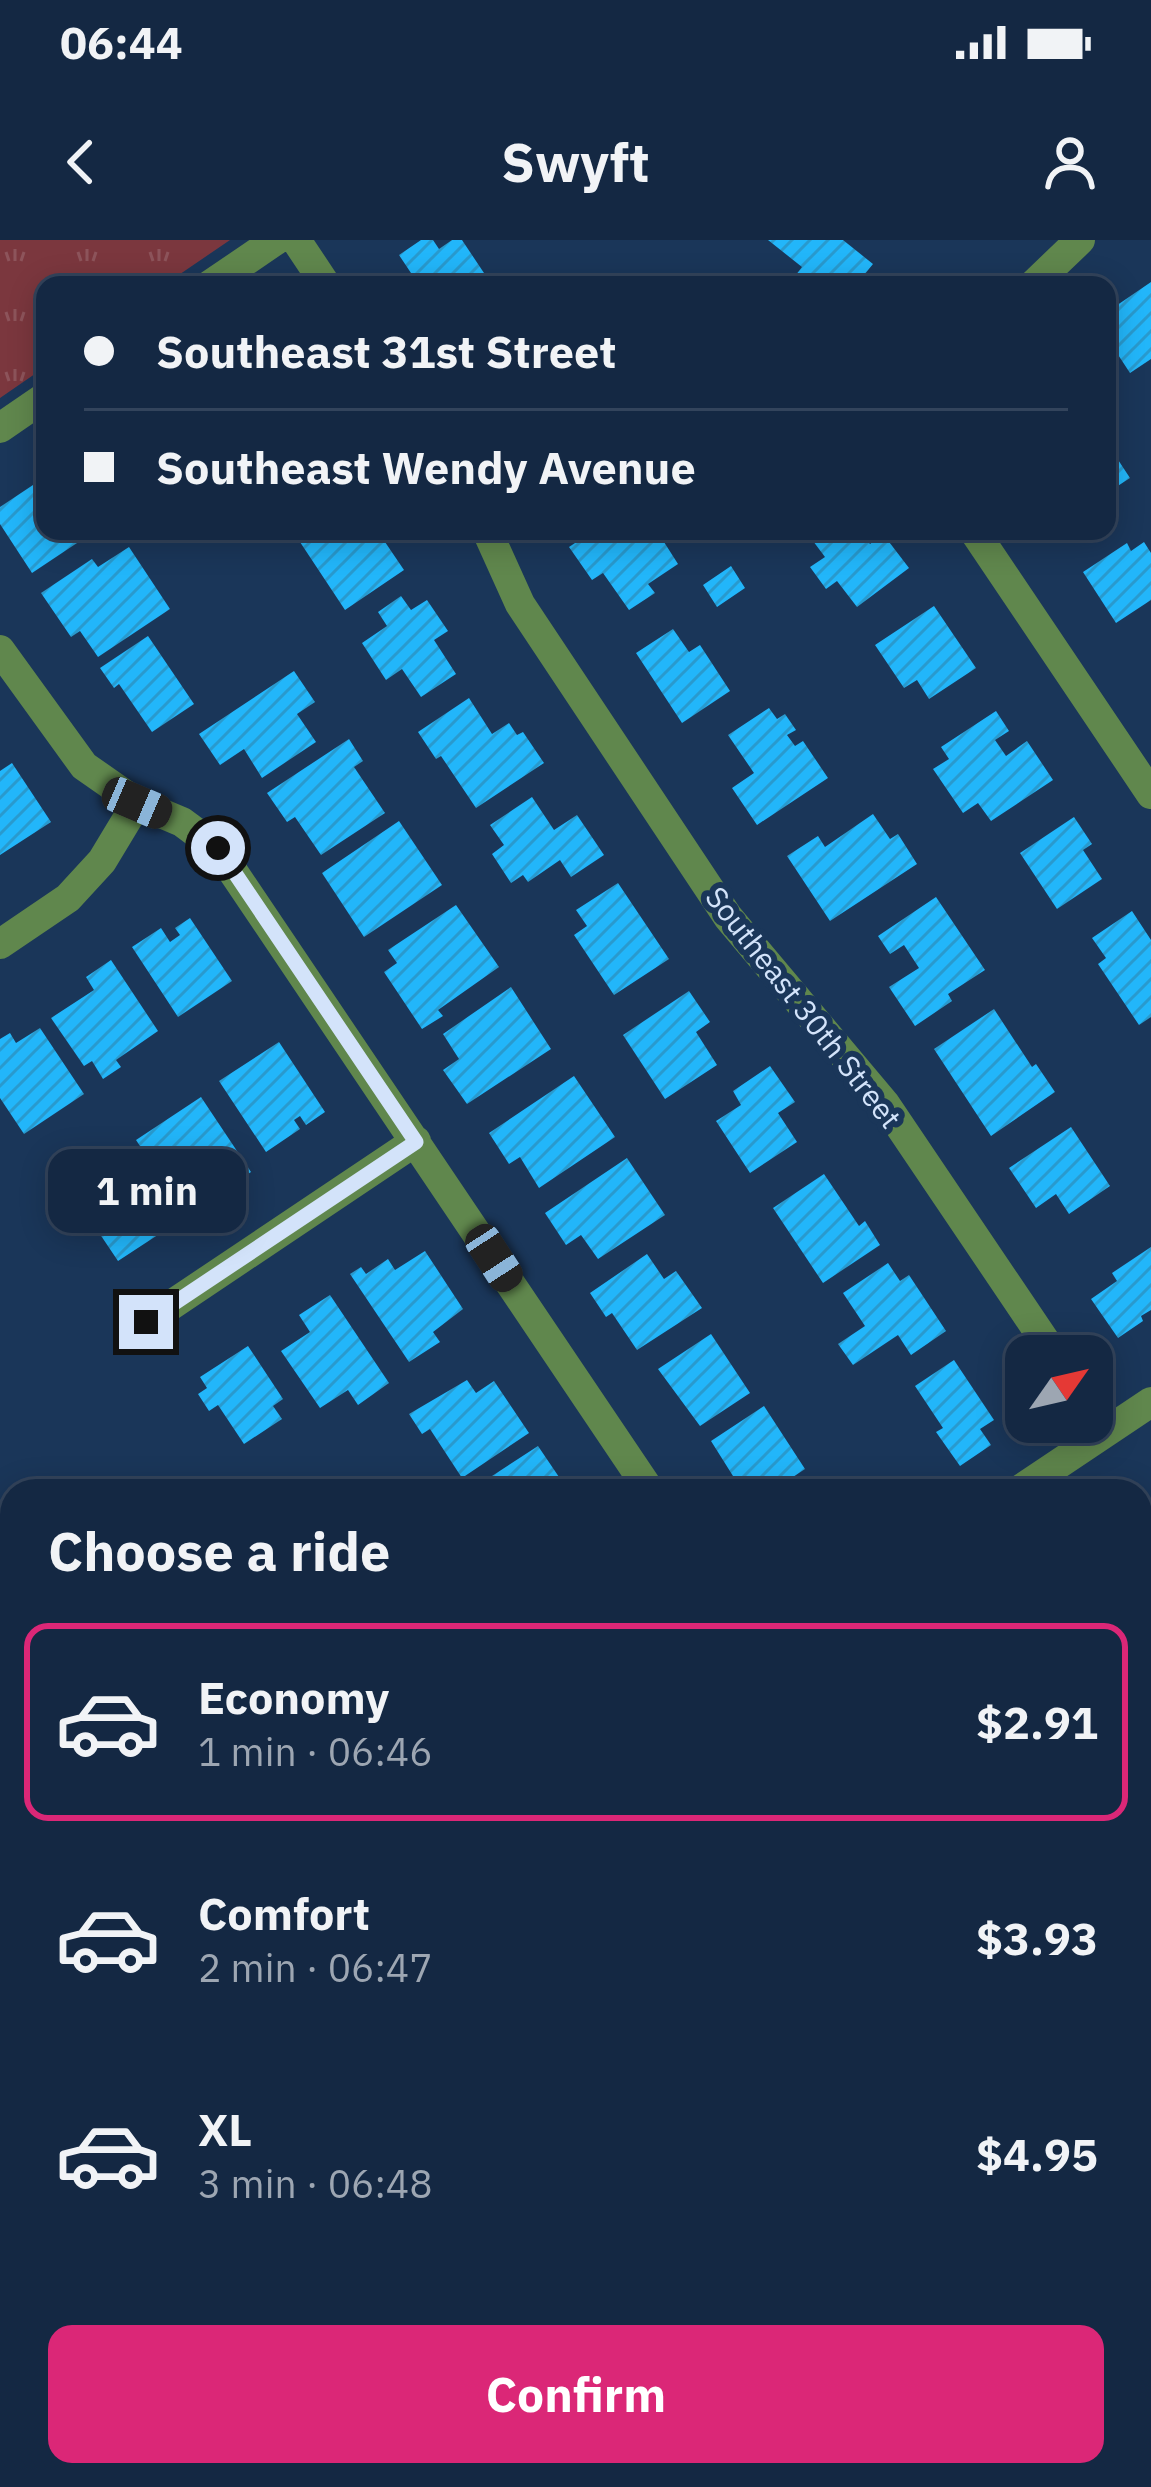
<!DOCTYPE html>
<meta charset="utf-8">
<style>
:root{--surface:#142843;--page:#1d304a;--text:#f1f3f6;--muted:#9da6b2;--line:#33445c;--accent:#db2777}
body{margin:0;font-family:"IBM Plex Sans",sans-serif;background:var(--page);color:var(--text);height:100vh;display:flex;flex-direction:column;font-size:45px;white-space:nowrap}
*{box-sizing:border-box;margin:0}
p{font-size:39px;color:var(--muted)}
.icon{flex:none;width:66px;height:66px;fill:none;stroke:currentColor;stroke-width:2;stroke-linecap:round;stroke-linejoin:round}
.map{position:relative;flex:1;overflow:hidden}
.drawer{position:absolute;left:0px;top:1239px;width:1152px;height:1008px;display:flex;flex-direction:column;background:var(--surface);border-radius:36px 36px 0 0;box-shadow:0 6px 30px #0003,0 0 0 3px var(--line)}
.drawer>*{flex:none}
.guide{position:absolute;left:36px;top:36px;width:1080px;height:264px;border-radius:24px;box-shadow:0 6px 30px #0003,0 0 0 3px var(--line);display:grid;align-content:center;height:264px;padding:0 48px;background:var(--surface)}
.needle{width:78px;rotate:56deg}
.controls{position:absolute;left:1005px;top:1095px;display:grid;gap:24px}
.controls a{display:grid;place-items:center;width:108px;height:108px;border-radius:24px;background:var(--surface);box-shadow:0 6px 30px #0003,0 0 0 3px var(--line);font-size:60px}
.end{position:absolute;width:54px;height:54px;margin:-27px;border:15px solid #d3e3fa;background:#111;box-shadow:0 0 0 6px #111}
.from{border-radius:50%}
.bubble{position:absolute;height:84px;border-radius:24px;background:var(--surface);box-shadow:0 6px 30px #0003,0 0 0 3px var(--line);font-size:39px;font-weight:700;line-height:84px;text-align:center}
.car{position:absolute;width:36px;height:72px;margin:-36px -18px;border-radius:15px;box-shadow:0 0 9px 3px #0007;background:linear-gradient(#222 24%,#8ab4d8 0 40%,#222 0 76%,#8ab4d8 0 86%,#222 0)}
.guide b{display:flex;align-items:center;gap:42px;height:114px;font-size:45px}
.guide b+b{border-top:3px solid var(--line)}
.guide i{width:30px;height:30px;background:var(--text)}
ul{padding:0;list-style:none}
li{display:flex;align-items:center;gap:36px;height:198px;margin:0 24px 18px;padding:0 24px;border:6px solid transparent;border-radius:24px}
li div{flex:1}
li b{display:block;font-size:45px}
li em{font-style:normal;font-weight:700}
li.selected{border-color:var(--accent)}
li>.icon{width:108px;height:108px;stroke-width:1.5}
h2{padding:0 48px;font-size:54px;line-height:144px}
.button{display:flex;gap:24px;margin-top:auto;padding:24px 48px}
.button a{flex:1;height:138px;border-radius:24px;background:var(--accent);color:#fff;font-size:48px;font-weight:700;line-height:138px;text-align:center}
.status{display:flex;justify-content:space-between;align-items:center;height:84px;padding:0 60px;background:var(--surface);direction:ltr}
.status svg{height:33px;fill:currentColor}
header{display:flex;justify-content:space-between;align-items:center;height:156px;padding:0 48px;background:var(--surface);font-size:54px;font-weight:700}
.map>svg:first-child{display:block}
.park{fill:url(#park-tufts)}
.building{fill:url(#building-hatch)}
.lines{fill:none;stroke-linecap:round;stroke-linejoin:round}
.minor{stroke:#60874d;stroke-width:30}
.route{stroke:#d3e3fa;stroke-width:15}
.labels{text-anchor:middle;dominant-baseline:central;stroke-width:12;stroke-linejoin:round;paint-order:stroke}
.street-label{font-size:30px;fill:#d3e3fa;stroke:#1a3659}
</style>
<div class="status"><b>06:44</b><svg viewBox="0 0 49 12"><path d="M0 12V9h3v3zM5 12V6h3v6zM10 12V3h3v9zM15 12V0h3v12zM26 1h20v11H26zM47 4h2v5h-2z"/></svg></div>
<header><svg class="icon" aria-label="back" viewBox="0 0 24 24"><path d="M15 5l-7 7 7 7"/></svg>Swyft<svg class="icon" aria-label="person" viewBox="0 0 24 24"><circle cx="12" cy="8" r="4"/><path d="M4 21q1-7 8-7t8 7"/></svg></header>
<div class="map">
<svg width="1151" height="2247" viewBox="0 0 1151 2247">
<defs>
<pattern id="park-tufts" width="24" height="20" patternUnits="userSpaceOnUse" patternTransform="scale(3)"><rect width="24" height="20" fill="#7b373e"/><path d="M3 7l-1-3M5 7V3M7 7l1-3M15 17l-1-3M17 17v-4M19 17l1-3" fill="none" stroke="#8d545b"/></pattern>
<pattern id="building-hatch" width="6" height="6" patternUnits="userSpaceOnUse" patternTransform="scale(3)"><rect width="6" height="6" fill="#22b6fa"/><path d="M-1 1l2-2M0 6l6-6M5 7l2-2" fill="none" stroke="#299ace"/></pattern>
</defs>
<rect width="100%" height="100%" fill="#1a3659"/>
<!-- park -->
<path class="park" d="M0 0H230L164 45H45V127L0 158Z"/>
<!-- building -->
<path class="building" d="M421 0H433L439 9 452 0H462L492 45H419L399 15Z
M768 0H843L873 24 856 45H788L802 27Z
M1151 42V119L1130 133 1107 98V72Z
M1107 203 1130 238 1107 253Z
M45 237V291H95L32 333 0 284V267Z
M309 291H394L396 295 385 302 404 330 345 370 298 299Z
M593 291H670L673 296 664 302 678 324 648 344 655 353 629 370 603 333 592 340 569 307Z
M819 291H860L870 304 883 294 909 328 857 367 837 341 826 349 810 327 825 317 810 297Z
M1144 302 1151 313V360L1116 383 1083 332 1127 303 1131 311Z
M129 307 170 369 98 417 80 391 71 397 41 353 92 319 98 327Z
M731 326 745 348 717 367 703 345Z
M401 356 411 370 427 360 448 391 434 400 456 434 421 457 402 429 386 440 362 403 387 386 378 372Z
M934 366 976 428 929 459 917 440 904 448 875 405Z
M673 389 689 412 700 405 730 451 682 483 636 413Z
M148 396 194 464 152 492 119 444 114 448 100 428Z
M294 431 315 462 297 474 316 502 262 538 244 509 220 525 199 494Z
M469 458 492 494 509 483 517 495 523 492 544 523 476 568 441 516 436 519 418 492Z
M769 468 777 479 785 474 796 490 787 495 795 506 803 501 828 538 757 585 732 548 754 533 728 495Z
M996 471 1009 491 995 500 1006 516 1027 501 1053 540 991 581 978 563 963 573 933 529 949 519 941 507Z
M349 499 363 521 354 527 385 573 321 615 295 577 287 582 267 553Z
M12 523 51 582 0 615V531Z
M532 557 554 590 577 575 604 615 571 637 560 620 528 642 523 635 511 643 492 614 504 605 490 585Z
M873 574 890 599 898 594 917 624 830 681 787 616 818 596 825 607Z
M1074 577 1092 604 1083 610 1102 639 1057 669 1020 613Z
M399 581 442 645 364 697 322 633Z
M618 643 669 719 614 755 574 695 587 686 576 670Z
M936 657 985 730 948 754 952 761 915 786 889 747 919 728 904 705 890 714 878 696Z
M456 665 499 727 438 770 443 776 422 789 384 732 397 723 388 710Z
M1132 671 1151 700V777L1139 785 1098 724 1106 718 1092 698Z
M190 678 232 741 178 777 132 707 161 688 170 702 180 695 175 688Z
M111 720 158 791 116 820 121 827 103 839 92 821 84 826 51 778 94 750 86 737Z
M511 747 551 809 467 864 443 830 459 819 443 794Z
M689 751 710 782 696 792 717 825 665 859 623 795Z
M994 769 1032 827 1036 824 1055 852 991 896 934 809Z
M40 788 84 854 24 894 0 858V799L10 793 16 803Z
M279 802 325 872 306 885 300 876 294 880 300 889 266 912 219 841Z
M770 826 795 862 778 873 797 902 750 933 716 881 741 865 733 851Z
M574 836 615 897 539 948 520 917 509 924 489 893Z
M201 857 251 932 221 951 205 926 199 929 206 940 176 960 136 900Z
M1071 887 1110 946 1069 974 1056 954 1036 968 1009 928Z
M627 918 665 975 598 1019 581 995 566 1005 545 973Z
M132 923 173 985 118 1021 77 960Z
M824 934 859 986 865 981 880 1005 823 1043 773 968Z
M1151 1007V1070L1141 1076 1143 1081 1118 1098 1091 1059 1117 1041 1112 1033Z
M425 1011 463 1069 433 1092 440 1102 409 1122 350 1034 361 1027 366 1034 388 1019 395 1030Z
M647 1014 664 1039 676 1031 702 1068 637 1110 612 1073 606 1077 590 1053Z
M888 1023 900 1041 909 1035 946 1091 911 1115 898 1095 853 1125 838 1104 865 1086 843 1053Z
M330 1055 389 1143 358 1165 348 1150 320 1168 281 1111 310 1092 299 1075Z
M711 1094 750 1153 700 1186 658 1129Z
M248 1106 283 1159 273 1166 282 1179 244 1204 218 1165 209 1171 198 1154 207 1148 200 1137Z
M954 1120 994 1180 980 1189 991 1205 960 1226 936 1192 943 1188 915 1146Z
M467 1140 476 1153 494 1141 529 1193 462 1238 430 1189 422 1194 409 1174Z
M764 1166 805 1229 772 1251H733L726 1241 733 1236 711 1201Z
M538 1206 559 1237 550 1243 555 1251H469Z
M1140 1290 1151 1307V1336L1140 1343Z
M0 1496 12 1514V1579L0 1587Z
M1140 1567 1151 1573V1634L1144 1649 1140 1647Z
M12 1668V1766L0 1774V1676Z
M1143 1783 1151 1795V1834L1140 1842Z
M1140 2181 1150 2196 1143 2201 1151 2213 1140 2224Z
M401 2235H502L510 2247H409Z
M829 2235H909L917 2247H811Z"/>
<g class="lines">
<!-- minor -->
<path class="minor" d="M296 0 326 45
M210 45 276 0
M1033 45 1080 0
M0 188 45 157
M487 291 520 364 728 677 885 864 1055 1116
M974 291 1151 554
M0 410 84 526 137 563 182 582 217 608 650 1251
M0 704 68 658 102 621 137 563
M146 1082 416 901
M1018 1251 1151 1162
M1140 1702 1151 1707
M1140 1926 1151 1918
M563 2235 567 2247
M998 2235 1006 2247
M658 2247 677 2235"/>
</g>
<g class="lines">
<!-- route -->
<path class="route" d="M146 1082 416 902 218 608"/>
</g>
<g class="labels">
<!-- street labels -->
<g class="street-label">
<text transform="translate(804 767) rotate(52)">Southeast 30th Street</text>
</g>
</g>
</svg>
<div class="controls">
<a><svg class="needle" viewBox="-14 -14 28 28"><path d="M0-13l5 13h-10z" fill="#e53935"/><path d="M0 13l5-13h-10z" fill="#9da6b2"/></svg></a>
</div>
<i class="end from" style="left:218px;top:608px"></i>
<i class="end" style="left:146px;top:1082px"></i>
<div class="bubble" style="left:48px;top:909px;width:198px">1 min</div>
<i class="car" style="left:137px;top:563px;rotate:113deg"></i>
<i class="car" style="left:494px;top:1018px;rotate:147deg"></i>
<div class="guide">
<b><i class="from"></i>Southeast 31st Street</b>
<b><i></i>Southeast Wendy Avenue</b>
</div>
<section class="drawer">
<h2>Choose a ride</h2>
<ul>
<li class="selected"><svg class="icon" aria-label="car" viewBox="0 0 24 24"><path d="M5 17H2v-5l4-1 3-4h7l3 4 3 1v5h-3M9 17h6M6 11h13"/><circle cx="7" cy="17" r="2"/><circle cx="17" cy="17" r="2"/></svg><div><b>Economy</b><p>1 min · 06:46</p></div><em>$2.91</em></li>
<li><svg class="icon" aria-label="car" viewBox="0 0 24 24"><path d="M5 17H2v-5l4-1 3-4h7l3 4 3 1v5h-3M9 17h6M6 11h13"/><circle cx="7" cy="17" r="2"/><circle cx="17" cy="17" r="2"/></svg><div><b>Comfort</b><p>2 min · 06:47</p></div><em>$3.93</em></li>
<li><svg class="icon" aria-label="car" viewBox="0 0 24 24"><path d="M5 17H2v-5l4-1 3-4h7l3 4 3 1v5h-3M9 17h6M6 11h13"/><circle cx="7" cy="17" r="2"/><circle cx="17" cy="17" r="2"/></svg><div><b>XL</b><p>3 min · 06:48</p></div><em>$4.95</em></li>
</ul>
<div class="button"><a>Confirm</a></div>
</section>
</div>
